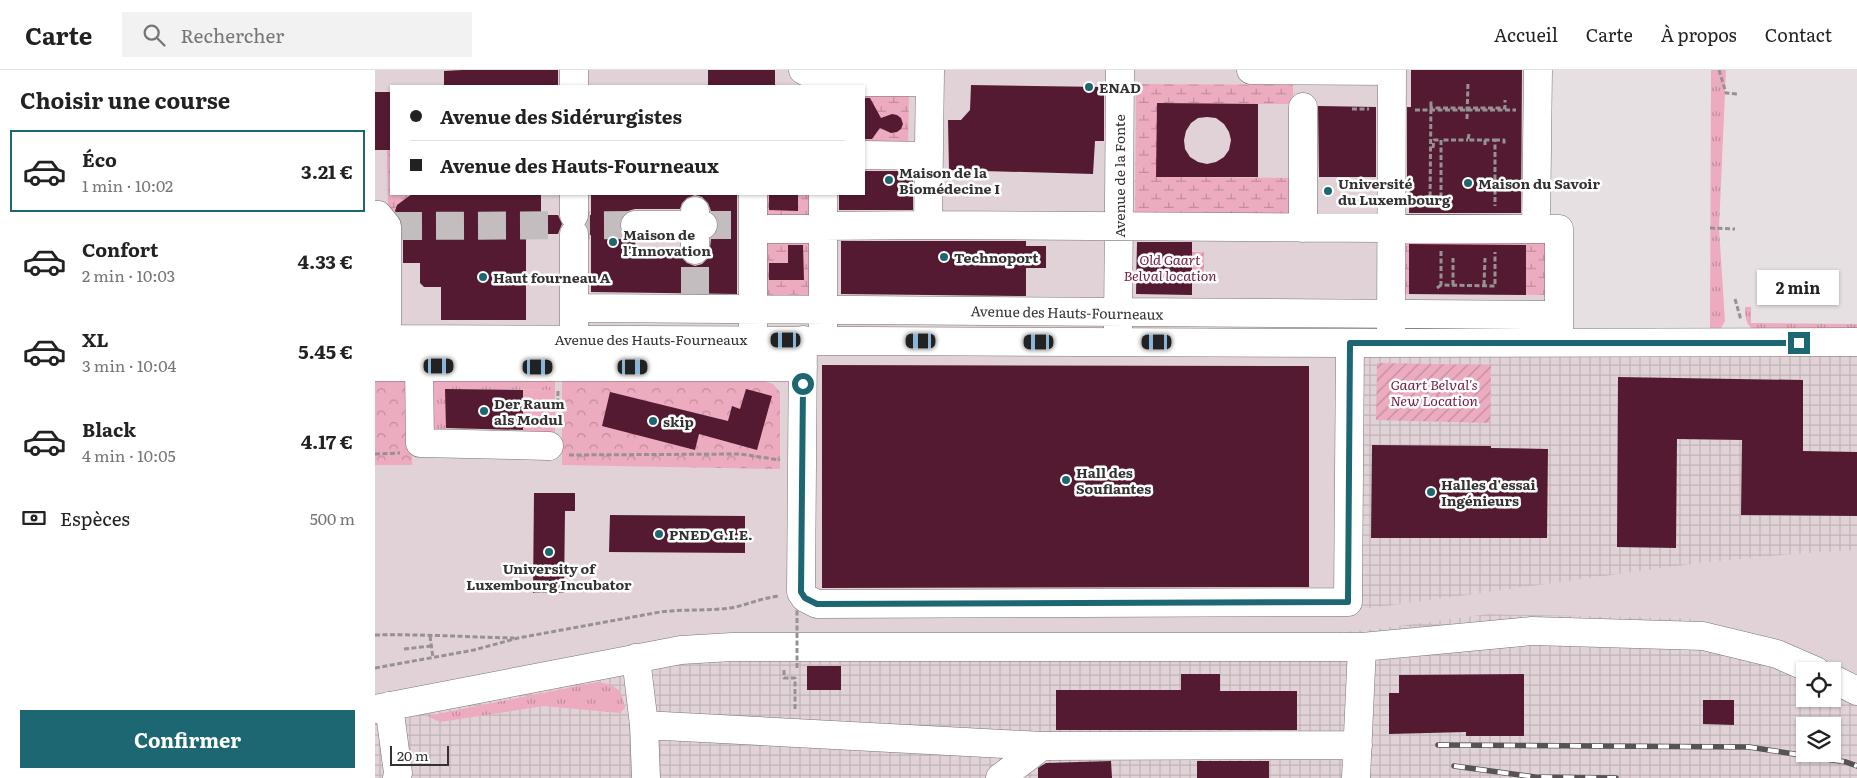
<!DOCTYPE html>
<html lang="fr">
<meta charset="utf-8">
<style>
:root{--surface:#fff;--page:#f2f2f2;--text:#222;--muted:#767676;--line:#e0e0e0;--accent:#1c6771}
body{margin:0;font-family:Literata,serif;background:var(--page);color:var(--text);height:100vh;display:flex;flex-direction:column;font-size:19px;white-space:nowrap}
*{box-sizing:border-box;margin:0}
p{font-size:16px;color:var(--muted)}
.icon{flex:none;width:28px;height:28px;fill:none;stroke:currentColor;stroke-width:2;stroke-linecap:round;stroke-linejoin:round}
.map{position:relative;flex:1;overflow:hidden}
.side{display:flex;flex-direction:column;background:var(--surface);width:375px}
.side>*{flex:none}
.top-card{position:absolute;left:15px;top:15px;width:475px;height:110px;border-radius:0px;box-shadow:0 1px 4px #0004;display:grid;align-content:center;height:110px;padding:0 20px;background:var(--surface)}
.controls{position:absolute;left:1421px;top:592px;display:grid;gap:10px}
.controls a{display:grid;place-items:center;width:45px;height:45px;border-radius:0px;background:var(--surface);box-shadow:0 1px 4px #0004;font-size:25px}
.scale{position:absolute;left:15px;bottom:12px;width:59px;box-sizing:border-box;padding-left:5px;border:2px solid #343132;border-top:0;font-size:14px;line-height:18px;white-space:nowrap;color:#343132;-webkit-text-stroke:4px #fff;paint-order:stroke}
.end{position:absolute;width:22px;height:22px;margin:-11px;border:6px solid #1c6771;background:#fff;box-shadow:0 0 0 2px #fff}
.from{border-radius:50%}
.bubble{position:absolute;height:35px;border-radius:0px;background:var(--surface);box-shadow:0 1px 4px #0004;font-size:16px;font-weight:700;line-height:35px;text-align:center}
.car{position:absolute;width:15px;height:30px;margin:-15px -8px;border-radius:6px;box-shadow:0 0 4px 1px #0007;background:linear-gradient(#222 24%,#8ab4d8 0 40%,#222 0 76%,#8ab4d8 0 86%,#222 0)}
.top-card b{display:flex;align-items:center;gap:18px;height:48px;font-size:19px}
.top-card b+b{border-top:1px solid var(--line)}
.top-card i{width:12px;height:12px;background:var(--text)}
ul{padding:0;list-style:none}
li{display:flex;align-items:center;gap:15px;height:82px;margin:0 10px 8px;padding:0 10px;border:2px solid transparent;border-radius:0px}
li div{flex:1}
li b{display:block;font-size:19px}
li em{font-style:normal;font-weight:700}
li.on{border-color:var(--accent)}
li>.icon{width:45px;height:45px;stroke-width:1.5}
h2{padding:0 20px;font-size:22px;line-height:60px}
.pay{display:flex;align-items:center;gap:12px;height:55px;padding:0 20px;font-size:19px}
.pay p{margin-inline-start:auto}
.primary-button{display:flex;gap:10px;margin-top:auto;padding:10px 20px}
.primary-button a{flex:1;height:58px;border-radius:0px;background:var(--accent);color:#fff;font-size:20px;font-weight:700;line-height:58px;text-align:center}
header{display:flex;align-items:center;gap:30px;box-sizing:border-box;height:70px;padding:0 25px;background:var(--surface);border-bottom:1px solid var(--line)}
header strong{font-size:24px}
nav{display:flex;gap:28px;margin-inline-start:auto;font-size:18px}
.search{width:350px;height:45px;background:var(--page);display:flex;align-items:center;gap:12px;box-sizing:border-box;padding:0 18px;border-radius:0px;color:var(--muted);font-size:19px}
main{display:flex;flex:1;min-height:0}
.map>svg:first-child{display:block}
.built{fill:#e0d2d6;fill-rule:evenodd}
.industrial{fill:url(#industrial-grid);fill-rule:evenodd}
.grass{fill:url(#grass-tufts)}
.wetland{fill:url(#wetland-marsh)}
.park{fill:url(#park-crowns)}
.garden{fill:url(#garden-furrows)}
.pitch{fill:#edabc0}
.building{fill:#541a32;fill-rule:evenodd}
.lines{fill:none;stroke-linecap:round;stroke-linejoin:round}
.minor-tunnel{stroke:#c3bdbf;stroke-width:28;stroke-dasharray:28 14;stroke-linecap:butt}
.minor-casing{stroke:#797374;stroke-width:29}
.path{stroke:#969192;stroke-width:3;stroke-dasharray:5 2.5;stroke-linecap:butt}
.minor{stroke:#fff;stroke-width:28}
.rail-casing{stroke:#575354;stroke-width:5.5}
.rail{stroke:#fff;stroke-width:4;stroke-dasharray:11;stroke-linecap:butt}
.path-bridge{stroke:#969192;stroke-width:3;stroke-dasharray:5 2.5;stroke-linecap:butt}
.route{stroke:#1c6771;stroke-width:6}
.poi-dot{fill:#1c6771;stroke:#fff;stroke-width:2}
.labels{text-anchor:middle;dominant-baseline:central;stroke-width:5;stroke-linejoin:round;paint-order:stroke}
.poi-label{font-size:14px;font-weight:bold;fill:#343132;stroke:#fff;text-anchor:start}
.street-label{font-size:14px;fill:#343132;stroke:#fff}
.park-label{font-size:14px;font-style:italic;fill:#701d41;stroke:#fff}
</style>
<header>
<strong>Carte</strong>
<div class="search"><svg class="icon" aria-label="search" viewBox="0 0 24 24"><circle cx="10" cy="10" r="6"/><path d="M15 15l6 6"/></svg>Rechercher</div>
<nav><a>Accueil</a><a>Carte</a><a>À propos</a><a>Contact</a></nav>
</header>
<main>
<section class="side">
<h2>Choisir une course</h2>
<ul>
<li class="on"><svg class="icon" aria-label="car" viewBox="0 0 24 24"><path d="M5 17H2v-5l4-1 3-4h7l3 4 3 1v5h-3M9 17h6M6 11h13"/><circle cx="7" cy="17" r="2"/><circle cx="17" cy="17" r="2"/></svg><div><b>Éco</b><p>1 min · 10:02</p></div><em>3.21 €</em></li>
<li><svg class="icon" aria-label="car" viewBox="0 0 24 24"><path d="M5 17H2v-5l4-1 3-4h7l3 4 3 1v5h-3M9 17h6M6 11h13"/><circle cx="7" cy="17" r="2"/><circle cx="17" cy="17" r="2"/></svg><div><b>Confort</b><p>2 min · 10:03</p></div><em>4.33 €</em></li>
<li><svg class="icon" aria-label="car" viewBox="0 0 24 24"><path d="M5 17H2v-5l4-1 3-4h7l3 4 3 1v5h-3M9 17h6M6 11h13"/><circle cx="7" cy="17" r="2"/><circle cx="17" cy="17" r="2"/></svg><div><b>XL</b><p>3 min · 10:04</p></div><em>5.45 €</em></li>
<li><svg class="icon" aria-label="car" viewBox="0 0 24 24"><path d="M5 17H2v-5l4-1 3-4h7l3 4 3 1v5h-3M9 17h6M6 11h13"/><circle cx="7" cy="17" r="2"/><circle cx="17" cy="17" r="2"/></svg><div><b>Black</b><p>4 min · 10:05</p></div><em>4.17 €</em></li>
</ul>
<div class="pay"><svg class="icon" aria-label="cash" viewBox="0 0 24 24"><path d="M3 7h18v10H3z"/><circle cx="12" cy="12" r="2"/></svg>Espèces<p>500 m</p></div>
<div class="primary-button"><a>Confirmer</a></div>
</section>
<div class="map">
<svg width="1482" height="708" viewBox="0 0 1482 708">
<defs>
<pattern id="industrial-grid" width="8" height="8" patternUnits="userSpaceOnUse" patternTransform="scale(1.25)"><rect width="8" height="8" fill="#e0d2d6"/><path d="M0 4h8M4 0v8" fill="none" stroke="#c1b5b8"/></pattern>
<pattern id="grass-tufts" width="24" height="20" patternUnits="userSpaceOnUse" patternTransform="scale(1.25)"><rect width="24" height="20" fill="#edabc0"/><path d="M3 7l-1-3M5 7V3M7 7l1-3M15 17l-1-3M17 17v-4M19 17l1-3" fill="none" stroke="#c18c9d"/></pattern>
<pattern id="wetland-marsh" width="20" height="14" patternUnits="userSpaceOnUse" patternTransform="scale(1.25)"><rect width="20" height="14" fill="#edabc0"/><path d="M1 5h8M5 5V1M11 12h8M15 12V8" fill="none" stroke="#c18c9d"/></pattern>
<pattern id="park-crowns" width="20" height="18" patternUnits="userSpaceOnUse" patternTransform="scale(1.25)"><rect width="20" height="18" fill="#edabc0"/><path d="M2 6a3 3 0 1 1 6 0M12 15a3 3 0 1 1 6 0" fill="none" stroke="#c18c9d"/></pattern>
<pattern id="garden-furrows" width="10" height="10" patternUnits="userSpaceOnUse" patternTransform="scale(1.25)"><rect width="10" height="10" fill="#edabc0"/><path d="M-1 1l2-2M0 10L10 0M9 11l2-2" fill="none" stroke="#c18c9d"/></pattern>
</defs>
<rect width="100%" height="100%" fill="#e7e0e2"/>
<!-- built -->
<path class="built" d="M0 0H1163L1179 273 973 539H989L1176 511 1324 493 1419 484 1482 480V608L1311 548 1112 544 1016 557 927 566 0 626ZM16 16H489V124H16Z"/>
<!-- industrial -->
<path class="industrial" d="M975 273 1482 283V480L1419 484 1324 493 989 539H973Z
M1112 544 1311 548 1399 570 1469 600 1482 608V708H0V626L305 566H927L1016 557ZM1430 601H1458V629H1430ZM1430 656H1458V684H1430Z"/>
<!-- grass -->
<path class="grass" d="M1336 0H1351L1344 158 1350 251 1346 258 1335 264Z
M1370 237H1376V253L1482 254V262H1381C1371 255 1370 249 1370 237Z
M50 308 180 309V320L71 319V362H57Z
M223 612C241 615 247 619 250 638L245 643 169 636 65 652 52 646Z"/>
<!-- wetland -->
<path class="wetland" d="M761 14 918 15V34H782V107L916 108 915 150 760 149Z
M489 22H534L533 81H489V70L499 66 505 58 527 53C526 47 524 45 517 44L510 48H506L500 38 489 33Z
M0 65H16V124H32L41 128 49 127 53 124H66V144L22 135 20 144H13L12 80Z
M383 124H444L443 153 382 152Z
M382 166H444V226H383Z
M1023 168 1179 170V225L1023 224Z"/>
<!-- park -->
<path class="park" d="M0 308 38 309 37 395H0Z
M187 309 385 310 398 314 405 322V399L187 395Z"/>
<!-- garden -->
<path class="garden" d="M762 182H829V213H761Z
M1002 293 1116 295 1115 353 1001 350Z"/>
<!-- pitch -->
<path class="pitch" d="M148 320H180V362H148Z"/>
<!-- building -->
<path class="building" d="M87 0H183V16H69V1Z
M333 0H400V16H333Z
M1036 0H1147L1146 143H1034L1035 108H1032V37H1036Z
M596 15 729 17V71H720L718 104 574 100 573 50H586L595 40Z
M0 22H16V80H0Z
M489 28H495L506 48 517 44 522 45 526 48 528 54 526 59 522 62 516 63 505 58 497 69H489Z
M782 33 883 34V107H781ZM832 47 841 48 849 54 854 62 856 70 854 80 849 87 841 92 832 94 823 92 815 87 810 79 809 70 811 61 816 53 823 48Z
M943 36 1001 37V107H944Z
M489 101H538V140H464V124H489Z
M37 124H166V145H183L187 154 183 164H151V250H66V217H49L45 213V193H28V156L24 147 20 141 22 135Z
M216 124H362V224L216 222V165H215L211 154 215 145H216ZM320 125 327 127 333 133 336 141 341 147 344 155 342 162 336 169 334 187 327 194 320 196 312 193 306 187 304 180H261L260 171 252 168 246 162 244 155 246 148 253 141 260 139H305L307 133 312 128Z
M394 124H423V141L394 140Z
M466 171H651V176H671V198H651V226L466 224Z
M762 172H817V225L761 224Z
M1034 174 1151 175V225L1034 224Z
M413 175H428L429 210H394V193H413Z
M447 295 934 296V517L447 518Z
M1243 307 1428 310V381L1482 382V446L1366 445 1367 370 1302 369 1301 478 1242 477Z
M70 319 148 320V360L71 358Z
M371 319 397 326 382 380 324 364 320 380 227 356 235 322 353 351 357 336 365 339Z
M997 375 1116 376V378L1173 379 1172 468H996Z
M159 423H200V441H190L189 523H158Z
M235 445 370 446V483L234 482Z
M432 596H466V620H432Z
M806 604H845V621H922V660H681V620H806Z
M1149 604V666H1091V662L1014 664V623H1024V605Z
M1328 630H1359V655L1328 654Z
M736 691 737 708H663V698L671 693Z
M822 691H894V708H822Z"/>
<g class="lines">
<!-- minor-tunnel -->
<path class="minor-tunnel" d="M328 155H372
M19 156 260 155
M320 225V180"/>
<defs>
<path id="minor" d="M199 0V16
M428 0 450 12H555
M876 0 1017 1
M1163 0 1161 159H1184V264
M489 85 554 86
M378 124V257
M448 124V259
M320 141V180
M0 145H3L12 156V269
M199 145V124
M260 155H328
M553 155 555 0
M448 156 553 155 1161 159
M928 158V37
M378 159H448
M199 238 1184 245
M199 255V164
M743 261 745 0
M1016 263 1017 0
M0 269 975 273 1482 272
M428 270 426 522 430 528 442 534 973 532 975 273
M44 296 45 373 174 376
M0 297H428
M261 588 269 655 271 708
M1458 609 1482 621
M14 636 23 703 22 708
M0 639 306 580 357 577H987L1157 561 1328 566 1402 584 1441 601
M269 655 667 676 625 708
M667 676 983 675
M981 708 987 577"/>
</defs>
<!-- minor casing -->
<use href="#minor" class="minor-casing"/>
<!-- path -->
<path class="path" d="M1344 0 1351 23 1362 24
M1056 35V38H1130V30
M977 39H994
M1040 40H1141
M1092 49 1093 12
M1094 64 1093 70H1120V136
M1110 70V76
M1120 70H1129V76
M1058 78 1059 70H1066
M1055 134 1056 30
M1066 135V70H1093
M1335 158 1360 159
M1066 181V215L1120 216V182
M1078 215V188
M1109 215 1110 188
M1062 218 1066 215
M1360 229 1366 250
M182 356 183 320
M0 384 25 383
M194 385 365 384 405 390
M0 565C46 564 93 567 139 568
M55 566 58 588
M29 579 56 576
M0 598 99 580 143 568 285 542C309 539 332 541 355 538 372 535 386 528 405 526
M409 600V608H420V640"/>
<!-- minor -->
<use href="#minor" class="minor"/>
<defs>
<path id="rail" d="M1063 675 1374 677 1471 692 1482 696
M1079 696 1160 707 1241 708"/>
</defs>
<!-- rail casing -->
<use href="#rail" class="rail-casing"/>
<!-- rail -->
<use href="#rail" class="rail"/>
<!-- path-bridge -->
<path class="path-bridge" d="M422 598V539"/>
</g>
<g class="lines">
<!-- route -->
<path class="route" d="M428 314 426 522 430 528 442 534 973 532 975 273H1424"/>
</g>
<!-- markers -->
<g class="poi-dot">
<circle cx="714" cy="17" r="5"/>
<circle cx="514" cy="110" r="5"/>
<circle cx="1093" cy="113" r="5"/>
<circle cx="953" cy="121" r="5"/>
<circle cx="238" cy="172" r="5"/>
<circle cx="569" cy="187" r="5"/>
<circle cx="108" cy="207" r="5"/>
<circle cx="109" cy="341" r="5"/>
<circle cx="278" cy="351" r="5"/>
<circle cx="691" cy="410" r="5"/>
<circle cx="1056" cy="422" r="5"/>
<circle cx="284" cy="464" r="5"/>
<circle cx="174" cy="482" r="5"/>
</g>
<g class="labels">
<!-- poi labels -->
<g class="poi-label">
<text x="724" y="17">ENAD</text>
<text x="524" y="102">Maison de la<tspan x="524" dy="16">Biomédecine I</tspan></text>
<text x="963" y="113">Université<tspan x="963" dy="16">du Luxembourg</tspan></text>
<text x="1103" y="113">Maison du Savoir</text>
<text x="248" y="164">Maison de<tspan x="248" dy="16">l'Innovation</tspan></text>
<text x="579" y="187">Technoport</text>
<text x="118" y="207">Haut fourneau A</text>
<text x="119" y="333">Der Raum<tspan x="119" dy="16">als Modul</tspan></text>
<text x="288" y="351">skip</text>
<text x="701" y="402">Hall des<tspan x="701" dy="16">Souflantes</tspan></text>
<text x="1066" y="414">Halles d'essai<tspan x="1066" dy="16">Ingénieurs</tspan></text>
<text x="294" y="464">PNED G.I.E.</text>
<text x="174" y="498" text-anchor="middle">University of<tspan x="174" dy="16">Luxembourg Incubator</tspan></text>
</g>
<!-- street labels -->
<g class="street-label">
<text transform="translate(744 106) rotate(-90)">Avenue de la Fonte</text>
<text transform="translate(692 242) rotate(1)">Avenue des Hauts-Fourneaux</text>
<text x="276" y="269">Avenue des Hauts-Fourneaux</text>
</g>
<!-- park labels -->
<g class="park-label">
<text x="795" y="189">Old Gaart<tspan x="795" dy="16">Belval location</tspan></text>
<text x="1059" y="314">Gaart Belval's<tspan x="1059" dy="16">New Location</tspan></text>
</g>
</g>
</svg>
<div class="controls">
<a><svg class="icon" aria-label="locate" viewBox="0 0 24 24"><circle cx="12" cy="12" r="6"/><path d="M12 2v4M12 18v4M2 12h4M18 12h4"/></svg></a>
<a><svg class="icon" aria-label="layers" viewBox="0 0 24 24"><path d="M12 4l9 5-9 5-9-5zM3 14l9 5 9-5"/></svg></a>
</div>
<div class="scale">20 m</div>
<i class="end from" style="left:428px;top:314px"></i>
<i class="end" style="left:1424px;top:273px"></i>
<div class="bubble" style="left:1382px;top:200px;width:82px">2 min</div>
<i class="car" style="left:411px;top:270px;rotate:270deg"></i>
<i class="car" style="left:546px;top:271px;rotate:270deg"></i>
<i class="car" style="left:664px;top:272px;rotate:270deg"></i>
<i class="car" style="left:782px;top:272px;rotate:270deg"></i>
<i class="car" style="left:64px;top:296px;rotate:90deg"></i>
<i class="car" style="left:163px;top:297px;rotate:90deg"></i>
<i class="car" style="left:258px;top:297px;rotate:90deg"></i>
<div class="top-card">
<b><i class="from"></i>Avenue des Sidérurgistes</b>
<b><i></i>Avenue des Hauts-Fourneaux</b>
</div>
</div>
</main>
